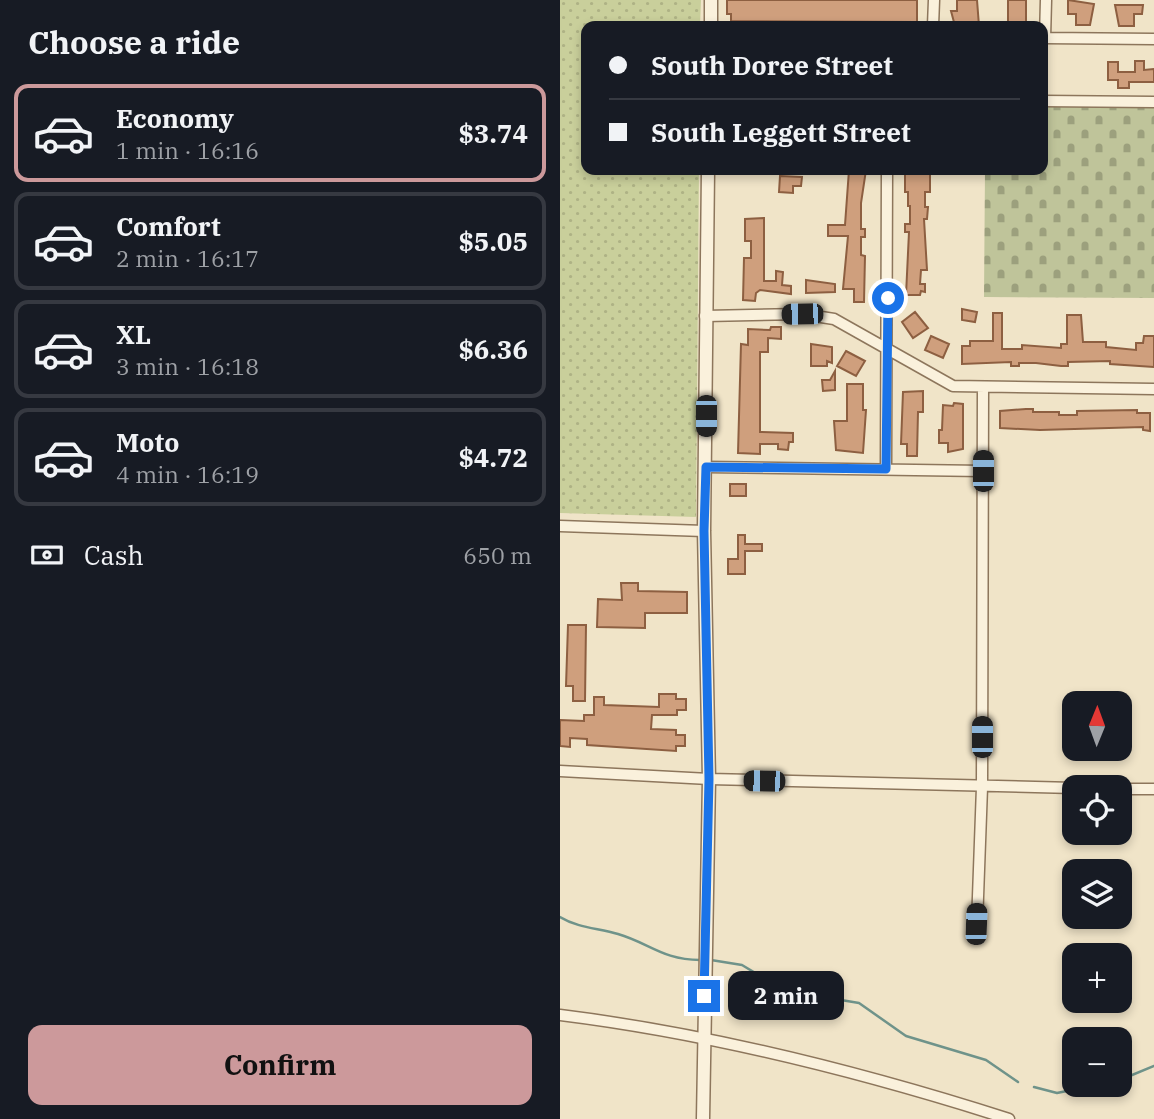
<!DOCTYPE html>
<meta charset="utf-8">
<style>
:root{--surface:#171b24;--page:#242831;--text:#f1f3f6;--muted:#9ea1a6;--line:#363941;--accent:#cc999b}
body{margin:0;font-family:"IBM Plex Serif",serif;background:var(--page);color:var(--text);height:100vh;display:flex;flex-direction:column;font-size:26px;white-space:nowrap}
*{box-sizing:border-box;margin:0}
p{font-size:23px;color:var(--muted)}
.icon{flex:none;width:38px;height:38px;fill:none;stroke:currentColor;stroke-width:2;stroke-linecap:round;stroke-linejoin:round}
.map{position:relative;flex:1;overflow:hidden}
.drawer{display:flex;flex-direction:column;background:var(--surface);width:560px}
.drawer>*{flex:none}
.top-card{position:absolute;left:21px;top:21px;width:467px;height:154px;border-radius:14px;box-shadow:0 4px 10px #0003;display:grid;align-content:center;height:154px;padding:0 28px;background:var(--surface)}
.needle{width:46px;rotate:1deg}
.buttons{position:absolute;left:502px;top:691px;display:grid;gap:14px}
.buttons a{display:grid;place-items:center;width:70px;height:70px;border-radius:14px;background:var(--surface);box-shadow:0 4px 10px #0003;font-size:35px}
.end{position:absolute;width:32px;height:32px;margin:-16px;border:9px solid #1a73e8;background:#fff;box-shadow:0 0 0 4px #fff}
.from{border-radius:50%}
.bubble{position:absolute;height:49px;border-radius:14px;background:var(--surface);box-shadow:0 4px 10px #0003;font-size:23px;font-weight:700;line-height:49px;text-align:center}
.car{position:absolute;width:21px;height:42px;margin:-21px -10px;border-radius:9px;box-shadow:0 0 5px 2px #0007;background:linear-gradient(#222 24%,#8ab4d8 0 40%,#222 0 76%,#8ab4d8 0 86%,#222 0)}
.top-card b{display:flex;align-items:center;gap:24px;height:66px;font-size:26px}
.top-card b+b{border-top:2px solid var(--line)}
.top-card i{width:18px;height:18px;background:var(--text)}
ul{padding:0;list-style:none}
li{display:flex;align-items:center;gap:21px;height:98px;margin:0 14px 10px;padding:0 14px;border:4px solid var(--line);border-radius:14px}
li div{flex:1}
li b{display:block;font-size:26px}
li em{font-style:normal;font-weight:700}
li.on{border-color:var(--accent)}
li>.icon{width:63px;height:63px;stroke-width:1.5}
h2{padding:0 28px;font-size:32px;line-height:84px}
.pay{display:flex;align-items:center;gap:18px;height:77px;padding:0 28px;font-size:26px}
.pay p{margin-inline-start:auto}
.cta{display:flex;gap:14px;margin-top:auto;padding:14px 28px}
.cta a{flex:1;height:80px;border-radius:14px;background:var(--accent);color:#111;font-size:28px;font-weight:700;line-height:80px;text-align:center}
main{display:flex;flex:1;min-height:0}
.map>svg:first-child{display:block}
.grass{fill:url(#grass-dots)}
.cemetery{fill:url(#cemetery-stones)}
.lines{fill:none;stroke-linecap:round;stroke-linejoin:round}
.stream{stroke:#6f938a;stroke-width:2.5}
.building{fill:#cf9f7d;stroke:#8d5f41;stroke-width:2}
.minor-casing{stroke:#8d765c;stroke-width:13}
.tertiary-casing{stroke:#8d765c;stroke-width:15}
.minor{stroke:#faf1dc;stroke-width:10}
.tertiary{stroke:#faf1dc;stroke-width:12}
.route{stroke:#1a73e8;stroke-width:9}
</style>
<main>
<section class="drawer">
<h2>Choose a ride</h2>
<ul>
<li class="on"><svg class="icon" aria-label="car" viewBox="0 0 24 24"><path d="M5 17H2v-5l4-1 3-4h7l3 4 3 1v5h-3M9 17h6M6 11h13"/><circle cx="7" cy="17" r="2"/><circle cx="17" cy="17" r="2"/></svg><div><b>Economy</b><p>1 min · 16:16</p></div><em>$3.74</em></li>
<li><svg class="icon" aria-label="car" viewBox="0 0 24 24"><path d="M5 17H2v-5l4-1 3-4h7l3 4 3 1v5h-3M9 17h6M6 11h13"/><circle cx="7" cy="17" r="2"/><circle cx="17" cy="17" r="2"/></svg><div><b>Comfort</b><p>2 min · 16:17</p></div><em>$5.05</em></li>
<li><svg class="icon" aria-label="car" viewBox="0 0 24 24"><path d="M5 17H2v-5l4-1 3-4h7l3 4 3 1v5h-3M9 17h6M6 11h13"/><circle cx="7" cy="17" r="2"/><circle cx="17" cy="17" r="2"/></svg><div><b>XL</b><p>3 min · 16:18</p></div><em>$6.36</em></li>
<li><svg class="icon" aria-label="car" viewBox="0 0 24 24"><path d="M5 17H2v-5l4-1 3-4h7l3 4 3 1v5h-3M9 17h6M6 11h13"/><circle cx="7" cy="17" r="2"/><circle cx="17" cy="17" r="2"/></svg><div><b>Moto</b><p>4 min · 16:19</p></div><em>$4.72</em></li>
</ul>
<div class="pay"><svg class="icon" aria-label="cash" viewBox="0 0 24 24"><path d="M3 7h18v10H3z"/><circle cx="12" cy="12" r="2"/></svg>Cash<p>650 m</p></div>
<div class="cta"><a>Confirm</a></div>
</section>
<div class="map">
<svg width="594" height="1119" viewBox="0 0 594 1119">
<defs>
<pattern id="grass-dots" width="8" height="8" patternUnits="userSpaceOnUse" patternTransform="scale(1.75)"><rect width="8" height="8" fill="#c9cf9b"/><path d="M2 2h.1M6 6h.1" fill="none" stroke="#aeb285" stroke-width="1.8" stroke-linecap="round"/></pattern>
<pattern id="cemetery-stones" width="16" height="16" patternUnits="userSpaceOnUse" patternTransform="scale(1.75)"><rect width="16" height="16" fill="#bfc49a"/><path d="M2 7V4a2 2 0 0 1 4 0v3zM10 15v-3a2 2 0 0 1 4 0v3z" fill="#9ca07d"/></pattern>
</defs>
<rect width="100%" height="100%" fill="#f0e4c8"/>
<!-- grass -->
<path class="grass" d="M0 0H141L140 26H26V170H139L136 517 0 513Z"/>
<!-- cemetery -->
<path class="cemetery" d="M483 106H594V298L424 297 425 170H483Z"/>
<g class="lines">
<!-- stream -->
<path class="stream" d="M0 917C18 928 38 928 58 934 89 943 103 960 140 960
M151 960 182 965 215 985 239 993 299 1003 346 1036 426 1060 458 1082
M560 1080 594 1066
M474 1087 497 1093 536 1085"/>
</g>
<!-- building -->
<path class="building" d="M167 0H357V22L171 21V14H167Z
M397 0H417L419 26H395L391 11H397Z
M448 0H466V22L448 26Z
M508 0 534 4 530 25H516V14H508Z
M555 5H583L582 14H574V26H559Z
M575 61H584V70L594 69V82H569V88H558V80H548V62H558V72H575Z
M289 170H306L301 203V229H305V237H301V255L305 256 304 302H294V289H283L288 236H268V225H285Z
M345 173H370V192H365V207H368L367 219H364L367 270H361L360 284H365V292L361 291 360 295H346L349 232H345V224H350V206H348V192H345Z
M220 176 242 177 241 186H233V193L219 192Z
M204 218V281H216V271L223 272 222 285 231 286V294L200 290 196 293 195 301 183 300 184 258H191V241H185V219Z
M246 280 275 284V292L246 293Z
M402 309 417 312 415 322 402 320Z
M355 312 368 328 353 338 342 322Z
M433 313H442V349H462V345L501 348V344H507V315H521L523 342H546V347L576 350V343H583L584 336H594V367L550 364V361L508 362V366H501L476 363H459V366H451V362L402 364V346H410V341H433Z
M211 327H221V339L208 338V352H200V432L233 433V442H229L228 450 218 449V444H200V454L178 453 181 344 188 345V329L210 330Z
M371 336 389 344 383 358 365 350Z
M251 344 272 347V363L267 361V366H251Z
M286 351 305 361 296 376 277 366Z
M275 371V390L263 391 262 380H270Z
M287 384H303V410H306L303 453 276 450 274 421H287Z
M363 391V412H358L357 456H347V444H341L343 392Z
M394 403 403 404V449L388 452V443H379V430H382L383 405 393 406Z
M466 409H473V412H499V415H517V411L577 410V413H590V431L583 430V427L480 430 440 428V411Z
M170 484H186V496H170Z
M178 535H185V544H202V551H185V574H168V559H178Z
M61 583H78V591L127 592V613H85V628L37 627 38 599 62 600Z
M8 625H26L25 701H13V686H6Z
M99 694H116V699H126V710H117V715H92L91 729 116 730V735H125V746H116V751L27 745V739L10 738V747L0 746V720L24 721V715H34V697H44V705L99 707Z"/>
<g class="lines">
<defs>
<path id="minor" d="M486 0 485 38 594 39
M373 26 374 0
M483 101 594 102
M145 316 242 314 274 319 393 386 594 389
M146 467 423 471
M326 469 327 170
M0 526 144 531
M0 771 149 779 514 788
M560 789H594
M417 924 422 787 423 387
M0 1015C153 1034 302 1072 449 1119"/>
<path id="tertiary" d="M151 26V0
M143 1119 149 779 144 531 148 170"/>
</defs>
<!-- minor casing -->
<use href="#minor" class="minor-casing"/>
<!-- tertiary casing -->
<use href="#tertiary" class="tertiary-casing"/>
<!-- minor -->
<use href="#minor" class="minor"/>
<!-- tertiary -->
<use href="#tertiary" class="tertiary"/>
</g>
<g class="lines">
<!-- route -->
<path class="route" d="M144 996 149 779 144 531 146 467 326 469 328 298"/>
</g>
</svg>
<div class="buttons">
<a><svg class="needle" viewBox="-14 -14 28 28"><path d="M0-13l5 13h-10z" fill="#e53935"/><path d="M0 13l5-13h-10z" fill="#9ea1a6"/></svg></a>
<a><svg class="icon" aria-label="locate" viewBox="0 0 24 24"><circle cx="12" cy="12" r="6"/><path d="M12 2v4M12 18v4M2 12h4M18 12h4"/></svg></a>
<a><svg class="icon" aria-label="layers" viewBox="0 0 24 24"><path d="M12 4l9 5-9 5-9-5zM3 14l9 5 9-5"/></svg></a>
<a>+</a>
<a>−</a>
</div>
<i class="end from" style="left:328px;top:298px"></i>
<i class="end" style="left:144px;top:996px"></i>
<div class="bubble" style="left:168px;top:971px;width:116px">2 min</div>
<i class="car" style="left:242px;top:314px;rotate:269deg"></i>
<i class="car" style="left:146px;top:416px;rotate:180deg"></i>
<i class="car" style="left:423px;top:471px;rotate:0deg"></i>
<i class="car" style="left:422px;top:737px;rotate:0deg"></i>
<i class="car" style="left:204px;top:781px;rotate:271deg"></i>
<i class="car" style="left:416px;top:924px;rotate:2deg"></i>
<div class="top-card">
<b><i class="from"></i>South Doree Street</b>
<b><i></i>South Leggett Street</b>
</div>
</div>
</main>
